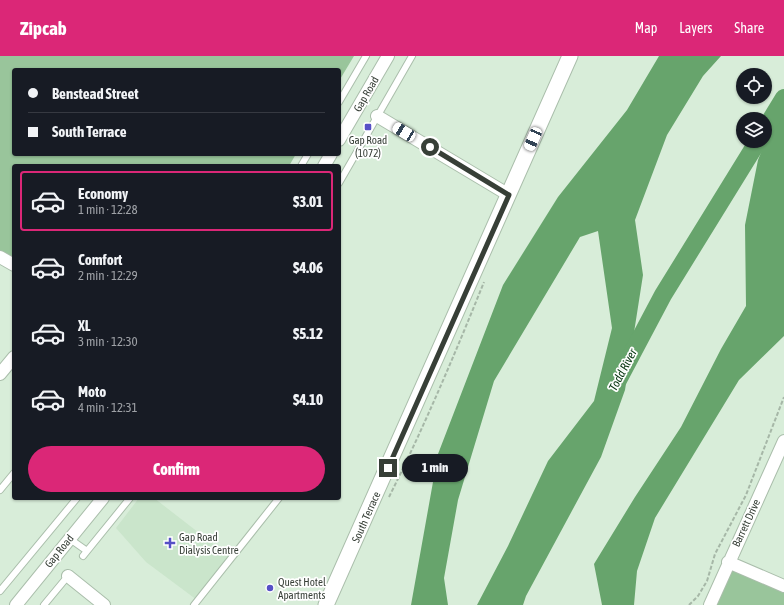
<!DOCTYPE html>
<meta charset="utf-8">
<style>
:root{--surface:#171b24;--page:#20242c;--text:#f1f3f6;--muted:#9ea1a6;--line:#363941;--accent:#db2777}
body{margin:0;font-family:"Asap Condensed",sans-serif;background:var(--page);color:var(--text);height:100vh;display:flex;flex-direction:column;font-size:15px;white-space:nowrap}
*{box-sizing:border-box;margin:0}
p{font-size:13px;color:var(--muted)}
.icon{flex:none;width:22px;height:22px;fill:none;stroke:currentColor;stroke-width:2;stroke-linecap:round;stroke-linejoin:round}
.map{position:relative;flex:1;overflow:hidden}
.side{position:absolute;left:12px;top:108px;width:329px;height:336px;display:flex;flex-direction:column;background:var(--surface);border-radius:4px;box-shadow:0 1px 3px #0004}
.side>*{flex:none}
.guide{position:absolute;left:12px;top:12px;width:329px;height:88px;border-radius:4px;box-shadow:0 1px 3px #0004;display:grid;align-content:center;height:88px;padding:0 16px;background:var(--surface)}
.buttons{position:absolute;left:736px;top:12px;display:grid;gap:8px}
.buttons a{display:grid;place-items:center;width:36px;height:36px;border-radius:50%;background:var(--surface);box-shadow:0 1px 3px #0004;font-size:20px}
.end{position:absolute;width:18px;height:18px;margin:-9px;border:5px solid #373f37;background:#fff;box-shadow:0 0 0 2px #fff}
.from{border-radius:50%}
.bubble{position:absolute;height:28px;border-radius:14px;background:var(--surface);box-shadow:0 1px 3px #0004;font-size:13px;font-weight:800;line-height:28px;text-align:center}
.car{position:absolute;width:12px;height:24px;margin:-12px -6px;border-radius:5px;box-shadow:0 0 3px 1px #0007;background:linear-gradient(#fff 24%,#345 0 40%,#fff 0 76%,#345 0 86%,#fff 0)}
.guide b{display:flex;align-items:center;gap:14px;height:38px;font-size:15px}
.guide b+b{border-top:1px solid var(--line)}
.guide i{width:10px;height:10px;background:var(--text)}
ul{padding:7px 0 0;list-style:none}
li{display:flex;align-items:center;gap:12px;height:60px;margin:0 8px 6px;padding:0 8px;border:2px solid transparent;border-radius:4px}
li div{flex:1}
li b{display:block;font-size:15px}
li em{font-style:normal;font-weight:800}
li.on{border-color:var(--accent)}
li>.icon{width:36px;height:36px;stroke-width:1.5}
.button{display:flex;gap:8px;margin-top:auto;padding:8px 16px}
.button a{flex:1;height:46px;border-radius:24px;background:var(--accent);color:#fff;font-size:16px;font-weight:800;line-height:46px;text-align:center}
header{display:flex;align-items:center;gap:24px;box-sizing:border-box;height:56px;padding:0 20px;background:var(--accent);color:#fff}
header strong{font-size:19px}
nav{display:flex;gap:22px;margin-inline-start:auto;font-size:14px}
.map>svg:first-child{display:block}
.built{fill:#cae5cb}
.green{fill:#99c59b}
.water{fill:#67a46c}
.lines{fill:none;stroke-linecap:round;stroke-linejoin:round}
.river{stroke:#67a46c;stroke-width:18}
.service-casing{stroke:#aabeab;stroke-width:8}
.minor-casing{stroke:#aabeab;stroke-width:14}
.tertiary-casing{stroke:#aabeab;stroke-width:17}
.path{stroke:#a6b7a7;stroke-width:2;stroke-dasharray:4 2;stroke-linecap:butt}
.service{stroke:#fff;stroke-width:6}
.minor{stroke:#fff;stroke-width:12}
.tertiary{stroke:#fff;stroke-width:15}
.route{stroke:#373f37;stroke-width:5}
.poi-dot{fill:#564fc6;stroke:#fff;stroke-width:1.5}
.labels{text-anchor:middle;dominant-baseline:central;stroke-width:3.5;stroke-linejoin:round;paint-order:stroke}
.street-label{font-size:11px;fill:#373f37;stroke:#fff}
.poi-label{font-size:11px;fill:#373f37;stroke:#fff;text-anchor:start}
.water-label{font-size:12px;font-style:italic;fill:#06350f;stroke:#fff}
</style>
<header>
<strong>Zipcab</strong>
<nav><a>Map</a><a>Layers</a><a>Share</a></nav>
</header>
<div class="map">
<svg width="784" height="549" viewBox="0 0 784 549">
<rect width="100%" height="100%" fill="#d8edd9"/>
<!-- built -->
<path class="built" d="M139 442H154L230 501 197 544 146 506 116 472Z"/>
<!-- green -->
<path class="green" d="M0 0H354L339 25V14H14V98H296L289 110H14V209L0 201Z
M728 506 784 530V549H710Z"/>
<!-- water -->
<path class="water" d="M659 0H721L703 20 667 79 635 164 643 219 625 334 601 401 526 540 523 549H477L508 490 548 405 594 345 612 272 598 175 580 181 494 325 458 444 444 522 448 549H411L438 398 503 229 558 141 627 54Z
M784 39V280L739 324 655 462 637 515 634 549H602L594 508 635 441 681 371 721 293 746 250 745 169 758 104Z"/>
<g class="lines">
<!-- river -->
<path class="river" d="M765 73 784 42
M618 324 663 239 758 85"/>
<defs>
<path id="service" d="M339 46 366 0
M301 110 308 98
M339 127 412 0
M0 434 14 417
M70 483 87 495
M83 500 130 442
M0 535 77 442
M44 549 68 520
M194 549 279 442"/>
<path id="minor" d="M377 60 509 139
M339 84 388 0
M324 110 331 98
M0 201 14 209
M0 318 14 301
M728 506 784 530
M68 520 104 549
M16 549 103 442
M710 549 784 385"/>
<path id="tertiary" d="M326 549 570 0"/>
</defs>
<!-- service casing -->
<use href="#service" class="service-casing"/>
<!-- minor casing -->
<use href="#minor" class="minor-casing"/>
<!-- tertiary casing -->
<use href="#tertiary" class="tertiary-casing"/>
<!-- path -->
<path class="path" d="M389 441C424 371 455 298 484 226
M689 549 698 540 707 525 715 498 746 439 784 341"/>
<!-- service -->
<use href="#service" class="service"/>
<!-- minor -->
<use href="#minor" class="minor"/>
<!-- tertiary -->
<use href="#tertiary" class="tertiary"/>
</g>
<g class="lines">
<!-- route -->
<path class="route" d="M388 412 509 139 430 91"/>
</g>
<!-- markers -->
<g class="poi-dot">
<rect x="364" y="67" width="8" height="8" rx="2"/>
<path d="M168 481h4v4h4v4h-4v4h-4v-4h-4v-4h4z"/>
<circle cx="270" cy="532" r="4"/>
</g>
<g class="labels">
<!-- street labels -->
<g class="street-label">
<text transform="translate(366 38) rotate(-60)">Gap Road</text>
<text transform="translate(366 461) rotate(-66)">South Terrace</text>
<text transform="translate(746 467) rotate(-65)">Barrett Drive</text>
<text transform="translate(59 495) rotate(-51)">Gap Road</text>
</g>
<!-- poi labels -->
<g class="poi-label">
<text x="368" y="84" text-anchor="middle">Gap Road<tspan x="368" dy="13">(1072)</tspan></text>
<text x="179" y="481">Gap Road<tspan x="179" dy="13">Dialysis Centre</tspan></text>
<text x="278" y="526">Quest Hotel<tspan x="278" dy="13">Apartments</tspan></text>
</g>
<!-- water labels -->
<g class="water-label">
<text transform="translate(623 314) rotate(-62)">Todd River</text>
</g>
</g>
</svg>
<div class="buttons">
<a><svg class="icon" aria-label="locate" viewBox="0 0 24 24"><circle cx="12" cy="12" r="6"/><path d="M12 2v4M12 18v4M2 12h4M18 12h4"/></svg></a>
<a><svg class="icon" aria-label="layers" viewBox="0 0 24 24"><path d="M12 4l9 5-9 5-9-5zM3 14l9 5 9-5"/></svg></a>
</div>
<i class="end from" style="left:430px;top:91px"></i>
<i class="end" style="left:388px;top:412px"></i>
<div class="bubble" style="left:402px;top:398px;width:66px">1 min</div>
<i class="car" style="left:404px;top:76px;rotate:301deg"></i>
<i class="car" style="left:533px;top:83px;rotate:204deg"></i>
<div class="guide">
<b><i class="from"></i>Benstead Street</b>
<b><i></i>South Terrace</b>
</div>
<section class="side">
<ul>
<li class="on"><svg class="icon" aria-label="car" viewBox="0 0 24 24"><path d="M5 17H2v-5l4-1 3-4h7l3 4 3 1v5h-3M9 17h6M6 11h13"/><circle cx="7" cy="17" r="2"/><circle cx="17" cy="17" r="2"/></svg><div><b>Economy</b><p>1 min · 12:28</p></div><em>$3.01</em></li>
<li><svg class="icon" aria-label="car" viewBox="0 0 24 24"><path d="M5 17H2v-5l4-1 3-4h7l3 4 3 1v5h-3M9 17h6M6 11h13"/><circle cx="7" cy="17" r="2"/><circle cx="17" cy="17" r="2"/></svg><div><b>Comfort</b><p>2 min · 12:29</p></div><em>$4.06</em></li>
<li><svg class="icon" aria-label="car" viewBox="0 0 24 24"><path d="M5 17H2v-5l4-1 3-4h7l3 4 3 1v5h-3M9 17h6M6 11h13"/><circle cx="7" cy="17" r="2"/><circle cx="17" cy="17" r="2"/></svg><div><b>XL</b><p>3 min · 12:30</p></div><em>$5.12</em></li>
<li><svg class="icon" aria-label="car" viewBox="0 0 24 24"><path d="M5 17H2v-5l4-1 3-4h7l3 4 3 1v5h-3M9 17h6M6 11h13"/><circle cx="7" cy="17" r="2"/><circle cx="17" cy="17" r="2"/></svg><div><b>Moto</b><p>4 min · 12:31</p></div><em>$4.10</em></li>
</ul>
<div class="button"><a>Confirm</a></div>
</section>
</div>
